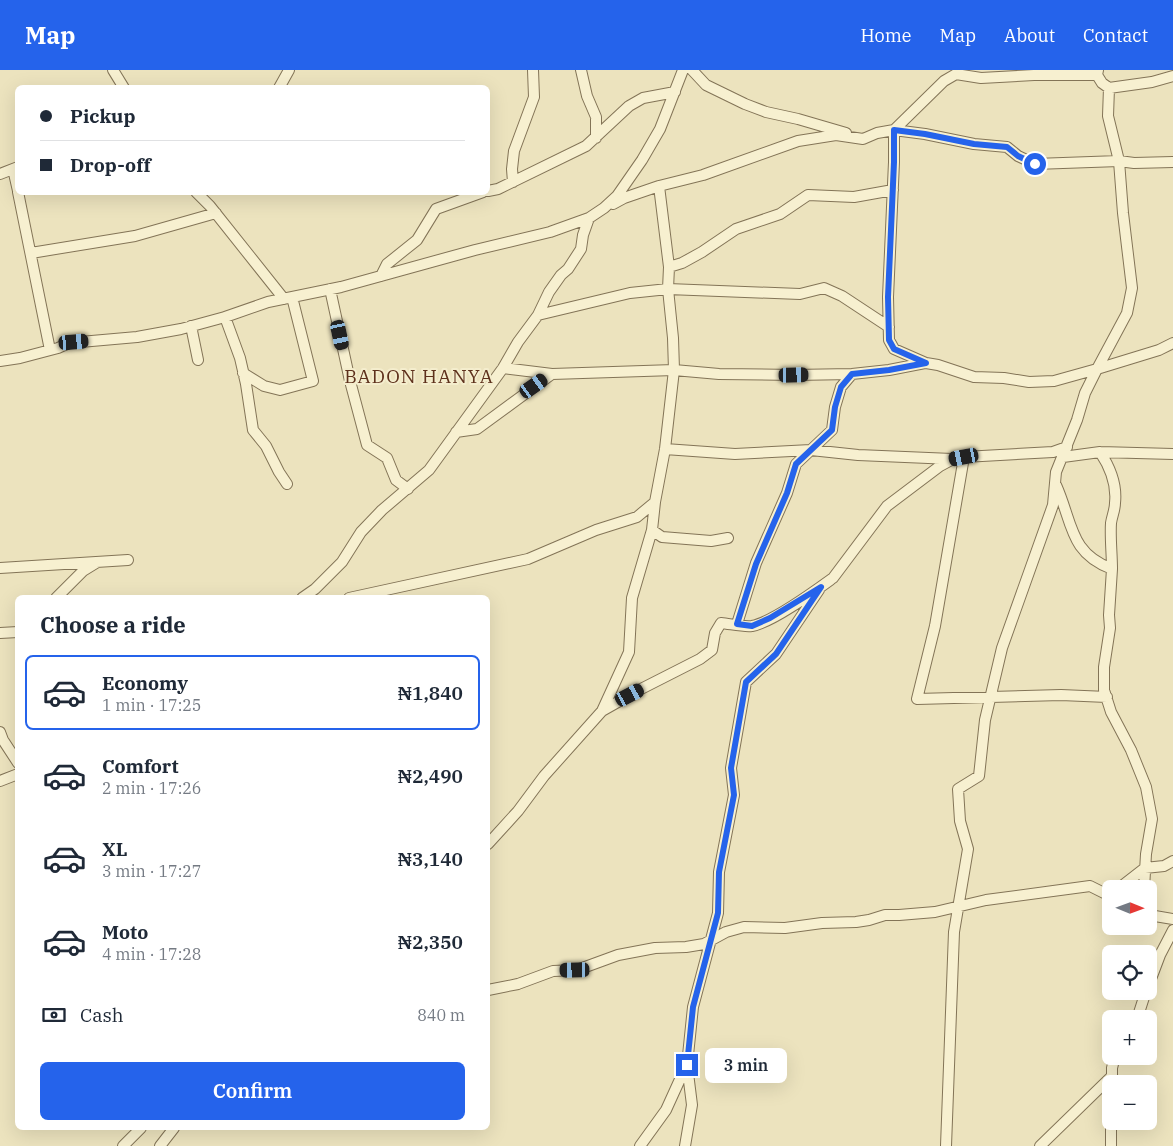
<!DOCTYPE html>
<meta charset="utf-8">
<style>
:root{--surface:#fff;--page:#f2f2f3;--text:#1f2937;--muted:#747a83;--line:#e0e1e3;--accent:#2563eb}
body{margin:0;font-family:"IBM Plex Serif",serif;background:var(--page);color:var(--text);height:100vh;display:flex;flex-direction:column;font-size:19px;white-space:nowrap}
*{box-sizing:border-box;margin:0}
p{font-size:16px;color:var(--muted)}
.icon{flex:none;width:28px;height:28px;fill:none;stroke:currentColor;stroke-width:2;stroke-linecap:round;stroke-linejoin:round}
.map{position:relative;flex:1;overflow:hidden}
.panel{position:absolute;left:15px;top:525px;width:475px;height:535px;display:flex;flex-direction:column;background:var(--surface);border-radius:8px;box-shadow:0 5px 20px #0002}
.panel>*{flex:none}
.top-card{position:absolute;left:15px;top:15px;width:475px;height:110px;border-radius:8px;box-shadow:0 5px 20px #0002;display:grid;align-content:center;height:110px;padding:0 25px;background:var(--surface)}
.needle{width:32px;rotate:91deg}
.controls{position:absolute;left:1102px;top:810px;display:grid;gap:10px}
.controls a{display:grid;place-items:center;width:55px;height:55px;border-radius:8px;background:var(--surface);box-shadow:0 5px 20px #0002;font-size:25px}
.end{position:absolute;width:22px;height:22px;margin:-11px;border:6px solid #2563eb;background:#fff;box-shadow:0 0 0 2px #fff}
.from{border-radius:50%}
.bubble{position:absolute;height:35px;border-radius:8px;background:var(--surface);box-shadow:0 5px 20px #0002;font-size:16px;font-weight:600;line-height:35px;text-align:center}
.car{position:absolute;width:15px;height:30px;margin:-15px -8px;border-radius:6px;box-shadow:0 0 4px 1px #0007;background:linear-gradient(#222 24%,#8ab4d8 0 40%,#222 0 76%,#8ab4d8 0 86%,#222 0)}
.top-card b{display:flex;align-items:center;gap:18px;height:48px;font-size:19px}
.top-card b+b{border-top:1px solid var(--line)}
.top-card i{width:12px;height:12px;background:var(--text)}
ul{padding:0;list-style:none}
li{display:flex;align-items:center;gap:15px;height:75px;margin:0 10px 8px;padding:0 15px;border:2px solid transparent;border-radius:8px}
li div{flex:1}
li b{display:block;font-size:19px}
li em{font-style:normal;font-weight:600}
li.active{border-color:var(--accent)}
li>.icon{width:45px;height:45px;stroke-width:1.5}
h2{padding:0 25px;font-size:22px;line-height:60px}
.pay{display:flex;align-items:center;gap:12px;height:55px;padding:0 25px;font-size:19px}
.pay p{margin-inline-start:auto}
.action{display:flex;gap:10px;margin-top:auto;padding:10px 25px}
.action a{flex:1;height:58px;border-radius:8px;background:var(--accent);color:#fff;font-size:20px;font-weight:600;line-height:58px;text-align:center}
header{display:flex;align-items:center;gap:30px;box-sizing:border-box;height:70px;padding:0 25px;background:var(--accent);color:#fff}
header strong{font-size:24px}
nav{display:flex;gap:28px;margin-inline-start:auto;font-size:18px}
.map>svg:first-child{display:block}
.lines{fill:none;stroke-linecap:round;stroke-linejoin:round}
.minor-casing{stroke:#837457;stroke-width:12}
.minor{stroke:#f7f0d0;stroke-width:10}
.route{stroke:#2563eb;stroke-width:6}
.labels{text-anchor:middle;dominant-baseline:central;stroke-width:4;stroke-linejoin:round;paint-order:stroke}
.quarter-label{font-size:19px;letter-spacing:1px;fill:#5e311c;stroke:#f4edcd}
</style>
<header>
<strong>Map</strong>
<nav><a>Home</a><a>Map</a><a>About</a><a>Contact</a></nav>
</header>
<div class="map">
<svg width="1173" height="1076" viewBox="0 0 1173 1076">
<rect width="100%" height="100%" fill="#ece3be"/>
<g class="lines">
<defs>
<path id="minor" d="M113 0 124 18
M581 0 587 26 596 47V68
M692 0 706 15 745 34 766 42 798 49 846 63
M1098 0 1097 5 1102 13 1109 18 1152 12 1173 6
M279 18 289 0
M1109 18 1108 46 1119 91 1123 143 1132 218 1127 243 1097 299 1054 311 1029 312 1004 308 974 307 938 295 926 293 894 279 889 270 888 227 894 92V60L925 64 974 74 1007 77 1018 86 1035 94 1119 91 1134 93 1173 92
M13 99 18 121
M0 104 18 97
M513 112 512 99 514 81 534 27 533 0
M488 121 498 119 586 76 629 36 643 28 675 22
M18 122 50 280
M196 122 210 136 284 229
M613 134 624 128 659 116 703 105 798 71 836 65 863 69 877 63 894 60 944 11 956 4 981 8 1034 5H1097
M31 183 135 166 216 143
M669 197 682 193 702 182 736 159 780 144 808 125 854 127 893 120
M381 206 387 194 417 170 436 139 483 122
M330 219 350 311 367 375 387 388 396 410 408 419
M538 245 630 223 668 219 800 224 824 218 842 226 889 257
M225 247 240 288 246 314 253 360 266 376 279 402 287 414
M191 256 198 290
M0 291 20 288 58 278 69 273 137 267 181 259 225 247 268 232 341 217 475 180 550 162 589 148 604 138 617 126 642 90 660 59 683 0
M503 298 552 304 674 300 719 304 794 305 852 304 889 300 925 293
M243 303 264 316 280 320 313 311 292 227
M456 362 477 359 552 304
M665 379 735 384 811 380 858 385 952 389
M1100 382 1173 384
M964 387 935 556 917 629 1061 625 1107 627
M1063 387 1100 382C1110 397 1117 415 1115 433 1115 440 1112 446 1111 453 1110 468 1112 484 1112 499
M1056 415C1073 453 1069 483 1112 499L1109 545 1110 558 1104 597V620L1111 642 1131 680 1146 717 1152 749 1146 784 1144 819
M652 460 662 467 711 471 728 468
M0 498 128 490
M56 528 83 501 96 493
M302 528 315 519 342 492 361 462 382 440 429 400 503 298 518 272 538 245 549 222 561 205 568 199 581 179 583 165 589 148
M349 528 528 489 596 460 637 447 655 432 665 379 674 300 673 268 668 219 669 197 659 116
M737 554 756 493 787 423 796 394 832 360 835 337 841 317 852 304
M0 563 18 562
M602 641 629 582 632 528 652 460 655 432
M0 662 3 670 18 693
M0 711 18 704
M488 774 518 741 544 706 602 641 639 620 700 589 712 580 715 563 721 553C731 554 743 557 752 556 773 552 815 521 833 508L887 436 940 396 953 389 964 387 1053 382 1067 377
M1118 819 1145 798 1164 796 1173 791
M1149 845 1173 849
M1149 914 1160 885 1173 860
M488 920 518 914 553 901 577 900 618 885 655 878 686 877 704 874 726 862 744 857 785 858 822 853 856 852 869 850 885 845H899L935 842 986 830 1090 816 1108 825 1111 823
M1137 949 1146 921
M1112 1013V998L1115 986
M123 1076 141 1058
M160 1076 174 1058
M640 1076 666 1040 686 996
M685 1076 692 1035 687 995 693 937 718 843 719 802 734 725 731 698 746 612 776 584 819 520
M946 1076 954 862 968 779 960 751 958 719 979 706 985 650 1002 578 1053 435 1056 402 1077 350 1085 323 1097 299 1159 280 1173 273
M1040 1076 1112 1006
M1111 1076V1036"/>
</defs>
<!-- minor casing -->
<use href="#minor" class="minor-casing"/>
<!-- minor -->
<use href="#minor" class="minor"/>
</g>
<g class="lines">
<!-- route -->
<path class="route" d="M687 995 693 937 718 843 719 802 734 725 731 698 746 612 776 584 821 517 770 548 752 556 737 554 756 494 787 423 796 394 832 360 835 337 841 317 852 304 889 300 926 293 894 279 889 270 888 227 894 92V60L925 64 974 74 1007 77 1018 86 1035 94"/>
</g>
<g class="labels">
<!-- quarter labels -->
<g class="quarter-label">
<text x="419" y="306">BADON HANYA</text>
</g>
</g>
</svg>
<div class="controls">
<a><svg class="needle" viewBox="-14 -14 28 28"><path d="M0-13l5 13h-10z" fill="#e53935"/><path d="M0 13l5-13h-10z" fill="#747a83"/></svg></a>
<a><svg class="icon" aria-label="locate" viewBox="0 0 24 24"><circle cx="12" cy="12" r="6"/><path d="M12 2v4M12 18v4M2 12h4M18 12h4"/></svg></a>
<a>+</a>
<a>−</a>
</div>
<i class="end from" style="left:1035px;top:94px"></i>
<i class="end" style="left:687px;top:995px"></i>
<div class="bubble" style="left:705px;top:978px;width:82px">3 min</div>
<i class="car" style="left:340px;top:265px;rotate:168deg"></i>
<i class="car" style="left:74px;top:272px;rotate:85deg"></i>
<i class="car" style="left:794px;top:305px;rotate:89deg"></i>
<i class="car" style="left:534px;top:316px;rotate:55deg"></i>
<i class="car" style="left:964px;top:387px;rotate:259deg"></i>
<i class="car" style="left:630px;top:625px;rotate:62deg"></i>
<i class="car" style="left:575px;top:900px;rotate:269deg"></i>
<div class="top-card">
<b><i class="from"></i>Pickup</b>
<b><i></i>Drop-off</b>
</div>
<section class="panel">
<h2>Choose a ride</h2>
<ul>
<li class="active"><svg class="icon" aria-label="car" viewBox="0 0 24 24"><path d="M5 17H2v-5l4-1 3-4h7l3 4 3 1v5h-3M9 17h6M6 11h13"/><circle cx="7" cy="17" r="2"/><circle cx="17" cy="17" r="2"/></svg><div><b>Economy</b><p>1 min · 17:25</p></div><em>₦1,840</em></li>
<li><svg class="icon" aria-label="car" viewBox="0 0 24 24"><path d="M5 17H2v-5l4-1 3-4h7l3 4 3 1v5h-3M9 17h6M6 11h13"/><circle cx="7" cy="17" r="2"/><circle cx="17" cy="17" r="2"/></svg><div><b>Comfort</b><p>2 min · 17:26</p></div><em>₦2,490</em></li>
<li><svg class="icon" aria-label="car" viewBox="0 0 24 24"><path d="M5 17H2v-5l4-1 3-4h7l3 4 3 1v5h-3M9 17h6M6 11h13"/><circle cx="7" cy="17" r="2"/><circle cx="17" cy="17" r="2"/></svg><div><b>XL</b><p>3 min · 17:27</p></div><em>₦3,140</em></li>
<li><svg class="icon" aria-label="car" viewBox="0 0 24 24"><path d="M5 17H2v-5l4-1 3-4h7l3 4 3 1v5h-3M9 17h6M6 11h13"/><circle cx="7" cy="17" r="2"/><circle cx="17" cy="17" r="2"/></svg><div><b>Moto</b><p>4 min · 17:28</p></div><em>₦2,350</em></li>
</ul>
<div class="pay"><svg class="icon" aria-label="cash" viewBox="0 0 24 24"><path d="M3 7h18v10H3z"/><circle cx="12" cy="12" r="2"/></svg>Cash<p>840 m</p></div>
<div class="action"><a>Confirm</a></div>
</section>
</div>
